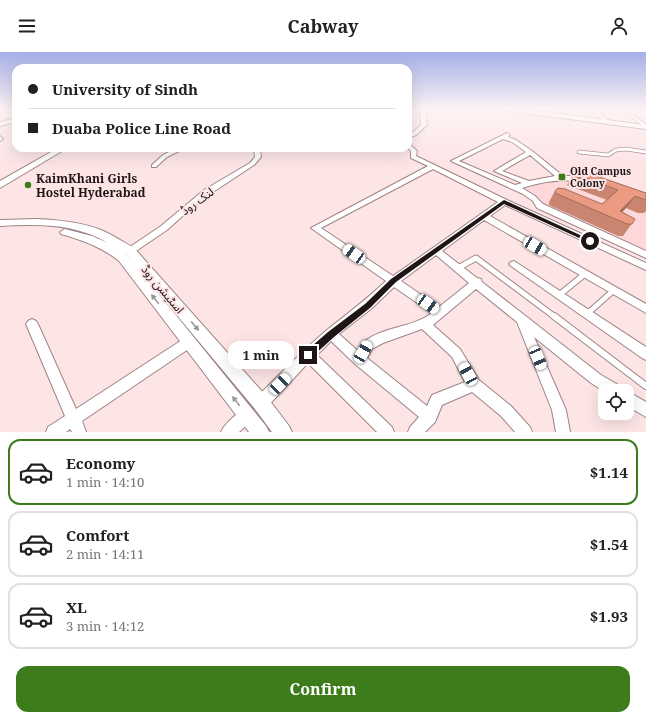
<!DOCTYPE html>
<meta charset="utf-8">
<style>
:root{--surface:#fff;--page:#f6f6f6;--text:#202124;--muted:#757577;--line:#e0e0e0;--accent:#3c7c1b}
body{margin:0;font-family:"Noto Serif","Noto Sans Arabic",serif;background:var(--page);color:var(--text);height:100vh;display:flex;flex-direction:column;font-size:15px;white-space:nowrap}
*{box-sizing:border-box;margin:0}
p{font-size:13px;color:var(--muted)}
.icon{flex:none;width:22px;height:22px;fill:none;stroke:currentColor;stroke-width:2;stroke-linecap:round;stroke-linejoin:round}
.map{position:relative;height:380px;overflow:hidden}
.details{display:flex;flex-direction:column;background:var(--surface);flex:1}
.details>*{flex:none}
.banner{position:absolute;left:12px;top:12px;width:400px;height:88px;border-radius:12px;box-shadow:0 4px 16px #0002;display:grid;align-content:center;height:88px;padding:0 16px;background:var(--surface)}
.tools{position:absolute;left:598px;top:332px;display:grid;gap:8px}
.tools a{display:grid;place-items:center;width:36px;height:36px;border-radius:8px;background:var(--surface);box-shadow:0 4px 16px #0002;font-size:20px}
.end{position:absolute;width:18px;height:18px;margin:-9px;border:5px solid #201516;background:#fff;box-shadow:0 0 0 2px #fff}
.from{border-radius:50%}
.bubble{position:absolute;height:28px;border-radius:12px;background:var(--surface);box-shadow:0 4px 16px #0002;font-size:13px;font-weight:700;line-height:28px;text-align:center}
.car{position:absolute;width:12px;height:24px;margin:-12px -6px;border-radius:5px;box-shadow:0 0 3px 1px #0007;background:linear-gradient(#fff 24%,#345 0 40%,#fff 0 76%,#345 0 86%,#fff 0)}
.banner b{display:flex;align-items:center;gap:14px;height:38px;font-size:15px}
.banner b+b{border-top:1px solid var(--line)}
.banner i{width:10px;height:10px;background:var(--text)}
ul{padding:7px 0 0;list-style:none}
li{display:flex;align-items:center;gap:12px;height:66px;margin:0 8px 6px;padding:0 8px;border:2px solid var(--line);border-radius:12px}
li div{flex:1}
li b{display:block;font-size:15px}
li em{font-style:normal;font-weight:700}
li.selected{border-color:var(--accent)}
li>.icon{width:36px;height:36px;stroke-width:1.5}
.cta{display:flex;gap:8px;margin-top:auto;padding:8px 16px}
.cta a{flex:1;height:46px;border-radius:12px;background:var(--accent);color:#fff;font-size:16px;font-weight:700;line-height:46px;text-align:center}
header{display:flex;justify-content:space-between;align-items:center;height:52px;padding:0 16px;background:var(--surface);font-size:18px;font-weight:700}
.map>svg:first-child{display:block}
.built{fill:#fdd7da}
.lines{fill:none;stroke-linecap:round;stroke-linejoin:round}
.service-far2-casing{stroke:#9e8385;stroke-width:4.5}
.service-far1-casing{stroke:#9e8385;stroke-width:7}
.service-casing{stroke:#9e8385;stroke-width:8}
.minor-casing{stroke:#9e8385;stroke-width:2}
.tertiary-casing{stroke:#9e8385;stroke-width:2}
.service-far2{stroke:#fff;stroke-width:3}
.service-far1{stroke:#fff;stroke-width:5}
.service{stroke:#fff;stroke-width:6}
.minor{fill:#fff;fill-rule:evenodd}
.tertiary{fill:#fff;fill-rule:evenodd}
.wall{fill:#c98570}
.shaded-wall{fill:#a46c5b}
.building{fill:#ea9b82;stroke:#a46c5b}
.oneway{fill:#9b9696}
.route{fill:#201516}
.poi-dot{fill:#3c7c1b;stroke:#fde5e6;stroke-width:1.5}
.labels{text-anchor:middle;dominant-baseline:central;stroke-width:4;stroke-linejoin:round;paint-order:stroke}
.far-poi-label{font-size:10px;font-weight:bold;fill:#201516;stroke:#fde5e6;text-anchor:start}
.poi-label{font-size:12px;font-weight:bold;fill:#201516;stroke:#fde5e6;text-anchor:start}
.street-label{font-size:12px;fill:#201516;stroke:#fde5e6}
</style>
<header><svg class="icon" aria-label="menu" viewBox="0 0 24 24"><path d="M4 6h16M4 12h16M4 18h16"/></svg>Cabway<svg class="icon" aria-label="person" viewBox="0 0 24 24"><circle cx="12" cy="8" r="4"/><path d="M4 21q1-7 8-7t8 7"/></svg></header>
<div class="map">
<svg width="646" height="380" viewBox="0 0 646 380">
<rect width="100%" height="100%" fill="#fde5e6"/>
<!-- built -->
<path class="built" d="M561 128 568 131 579 128 646 154V201L545 155 543 148 526 138 529 133Z"/>
<g class="lines">
<defs>
<path id="service-far2" d="M592 57 609 71
M623 57 646 74
M579 100 608 103 616 98 626 97 646 100"/>
<path id="service-far1" d="M458 216 476 206 555 265
M559 243 585 222
M587 262 614 238"/>
<path id="service" d="M554 264 646 334"/>
<path id="minor" d="M423 57H429L426 63 427 73 416 83 408 86V82L412 81 421 73 420 63Z
M16 66V70L0 74V70Z
M507 81 510 83 508 85 516 88 532 99 563 124H574L585 128 581 130C561 126 541 130 522 136L535 144 543 152 646 199V206L537 156 533 149 523 142 451 109ZM503 87 512 90 526 100 494 119 522 131 515 133 459 109ZM530 103 555 124 529 129 502 119Z
M0 84 3 87 0 89Z
M408 91 417 99 416 104 507 148 646 211V218L505 153 490 164 646 252V261L484 168 442 199 477 226 481 227 482 230 601 323 620 334 622 339H605V340L591 331 534 285 566 358 570 380H556L552 358 517 270 476 237 433 273 460 297 479 328 511 354 530 375 532 380H515L501 364 472 340 442 353 435 370 425 380H408L410 375 419 365 355 312 331 289 317 303 392 375 394 380H377L308 311 266 356 261 358 256 356 254 351 256 346C279 323 302 299 327 278 347 262 367 247 386 229L311 176 428 114 411 106V99L408 96ZM433 117 498 150 393 224 321 176ZM436 203 469 231 439 255 401 229ZM394 235 432 261C412 276 385 274 365 289 362 291 360 296 358 299L339 282 371 257ZM422 277 452 305 465 330 432 343 427 354 367 306 372 297 383 291Z
M177 96H185L167 105 156 115H152V113L163 103Z
M254 96H260L261 105 254 113 210 142 188 159 167 178 133 201H127L125 199 127 197 161 174 204 138 250 111 255 105Z
M514 209 646 295V308L642 306 511 214 509 212 511 210Z
M32 267 36 269 38 272 76 357 185 286 189 285 193 286 195 290 193 294 82 369 86 380H72L70 377 66 380H46L48 375 65 364 26 272 28 269Z
M627 339 646 350V365L627 354Z
M247 356 252 358 254 363 252 368 239 380H221C225 371 238 360 247 356Z"/>
<path id="tertiary" d="M505 57H522L646 73V77L508 59Z
M58 96H67L0 136V129Z
M37 167C59 168 81 170 101 178 113 183 123 190 134 196L267 345 289 374 292 380H272L255 357 126 202 123 200 127 203 266 374 269 380H249L119 209C102 195 82 188 61 182L60 180 65 177 92 184 108 191C75 171 37 172 0 174V168Z"/>
</defs>
<!-- service-far2 casing -->
<use href="#service-far2" class="service-far2-casing"/>
<!-- service-far1 casing -->
<use href="#service-far1" class="service-far1-casing"/>
<!-- service casing -->
<use href="#service" class="service-casing"/>
<!-- minor casing -->
<use href="#minor" class="minor-casing"/>
<!-- tertiary casing -->
<use href="#tertiary" class="tertiary-casing"/>
<!-- service-far2 -->
<use href="#service-far2" class="service-far2"/>
<!-- service-far1 -->
<use href="#service-far1" class="service-far1"/>
<!-- service -->
<use href="#service" class="service"/>
<!-- minor -->
<use href="#minor" class="minor"/>
<!-- tertiary -->
<use href="#tertiary" class="tertiary"/>
</g>
<!-- wall -->
<path class="wall" d="M573 121 646 141V159L644 161H638L626 156 622 160 635 167 623 184H618L549 153V150L555 139 602 152 607 148 567 133Z"/>
<!-- shaded-wall -->
<path class="shaded-wall" d="M635 144 626 156 616 167 620 159Z"/>
<!-- building -->
<path class="building" d="M582 119 646 141V148L635 144 620 159 635 167 632 172H627L555 141V139L558 136 565 137 602 152 618 138 573 121Z"/>
<!-- one-way arrows -->
<defs><path id="oneway-solid" d="M-6-.8H1V-3.2L6.5 0L1 3.2V.8H-6Z"/></defs>
<g class="oneway">
<use href="#oneway-solid" transform="translate(155 247) rotate(-128)"/>
<use href="#oneway-solid" transform="translate(195 274) rotate(50)"/>
<use href="#oneway-solid" transform="translate(236 349) rotate(-128)"/>
</g>
<!-- sky -->
<linearGradient id="sky" x2="0" y2="1"><stop stop-color="#a4afe6"/><stop offset="0.52" stop-color="#fef3f4"/><stop offset="1" stop-color="#fef3f4" stop-opacity="0"/></linearGradient>
<rect width="646" height="110" fill="url(#sky)"/>
<!-- route -->
<path class="route" d="M504 148 593 189 588 190 504 152 396 230 370 256 334 285 311 306H305L303 303 305 300 328 280 365 252 391 227Z"/>
<!-- markers -->
<g class="poi-dot">
<rect x="558" y="121" width="8" height="8" rx="2"/>
<circle cx="28" cy="133" r="4"/>
</g>
<g class="labels">
<!-- far-poi labels -->
<g class="far-poi-label">
<text x="570" y="119">Old Campus<tspan x="570" dy="12">Colony</tspan></text>
</g>
<!-- poi labels -->
<g class="poi-label">
<text x="36" y="126">KaimKhani Girls<tspan x="36" dy="14">Hostel Hyderabad</tspan></text>
</g>
<!-- street labels -->
<g class="street-label">
<text transform="translate(197 149) rotate(-36)">لنک روڈ</text>
<text transform="translate(163 237) rotate(50)">اسٹیشن روڈ</text>
</g>
</g>
</svg>
<div class="tools">
<a><svg class="icon" aria-label="locate" viewBox="0 0 24 24"><circle cx="12" cy="12" r="6"/><path d="M12 2v4M12 18v4M2 12h4M18 12h4"/></svg></a>
</div>
<i class="end from" style="left:590px;top:189px"></i>
<i class="end" style="left:308px;top:303px"></i>
<div class="bubble" style="left:228px;top:289px;width:66px">1 min</div>
<i class="car" style="left:535px;top:194px;rotate:120deg"></i>
<i class="car" style="left:354px;top:202px;rotate:304deg"></i>
<i class="car" style="left:428px;top:252px;rotate:125deg"></i>
<i class="car" style="left:363px;top:300px;rotate:30deg"></i>
<i class="car" style="left:538px;top:306px;rotate:157deg"></i>
<i class="car" style="left:468px;top:322px;rotate:331deg"></i>
<i class="car" style="left:280px;top:332px;rotate:44deg"></i>
<div class="banner">
<b><i class="from"></i>University of Sindh</b>
<b><i></i>Duaba Police Line Road</b>
</div>
</div>
<section class="details">
<ul>
<li class="selected"><svg class="icon" aria-label="car" viewBox="0 0 24 24"><path d="M5 17H2v-5l4-1 3-4h7l3 4 3 1v5h-3M9 17h6M6 11h13"/><circle cx="7" cy="17" r="2"/><circle cx="17" cy="17" r="2"/></svg><div><b>Economy</b><p>1 min · 14:10</p></div><em>$1.14</em></li>
<li><svg class="icon" aria-label="car" viewBox="0 0 24 24"><path d="M5 17H2v-5l4-1 3-4h7l3 4 3 1v5h-3M9 17h6M6 11h13"/><circle cx="7" cy="17" r="2"/><circle cx="17" cy="17" r="2"/></svg><div><b>Comfort</b><p>2 min · 14:11</p></div><em>$1.54</em></li>
<li><svg class="icon" aria-label="car" viewBox="0 0 24 24"><path d="M5 17H2v-5l4-1 3-4h7l3 4 3 1v5h-3M9 17h6M6 11h13"/><circle cx="7" cy="17" r="2"/><circle cx="17" cy="17" r="2"/></svg><div><b>XL</b><p>3 min · 14:12</p></div><em>$1.93</em></li>
</ul>
<div class="cta"><a>Confirm</a></div>
</section>
